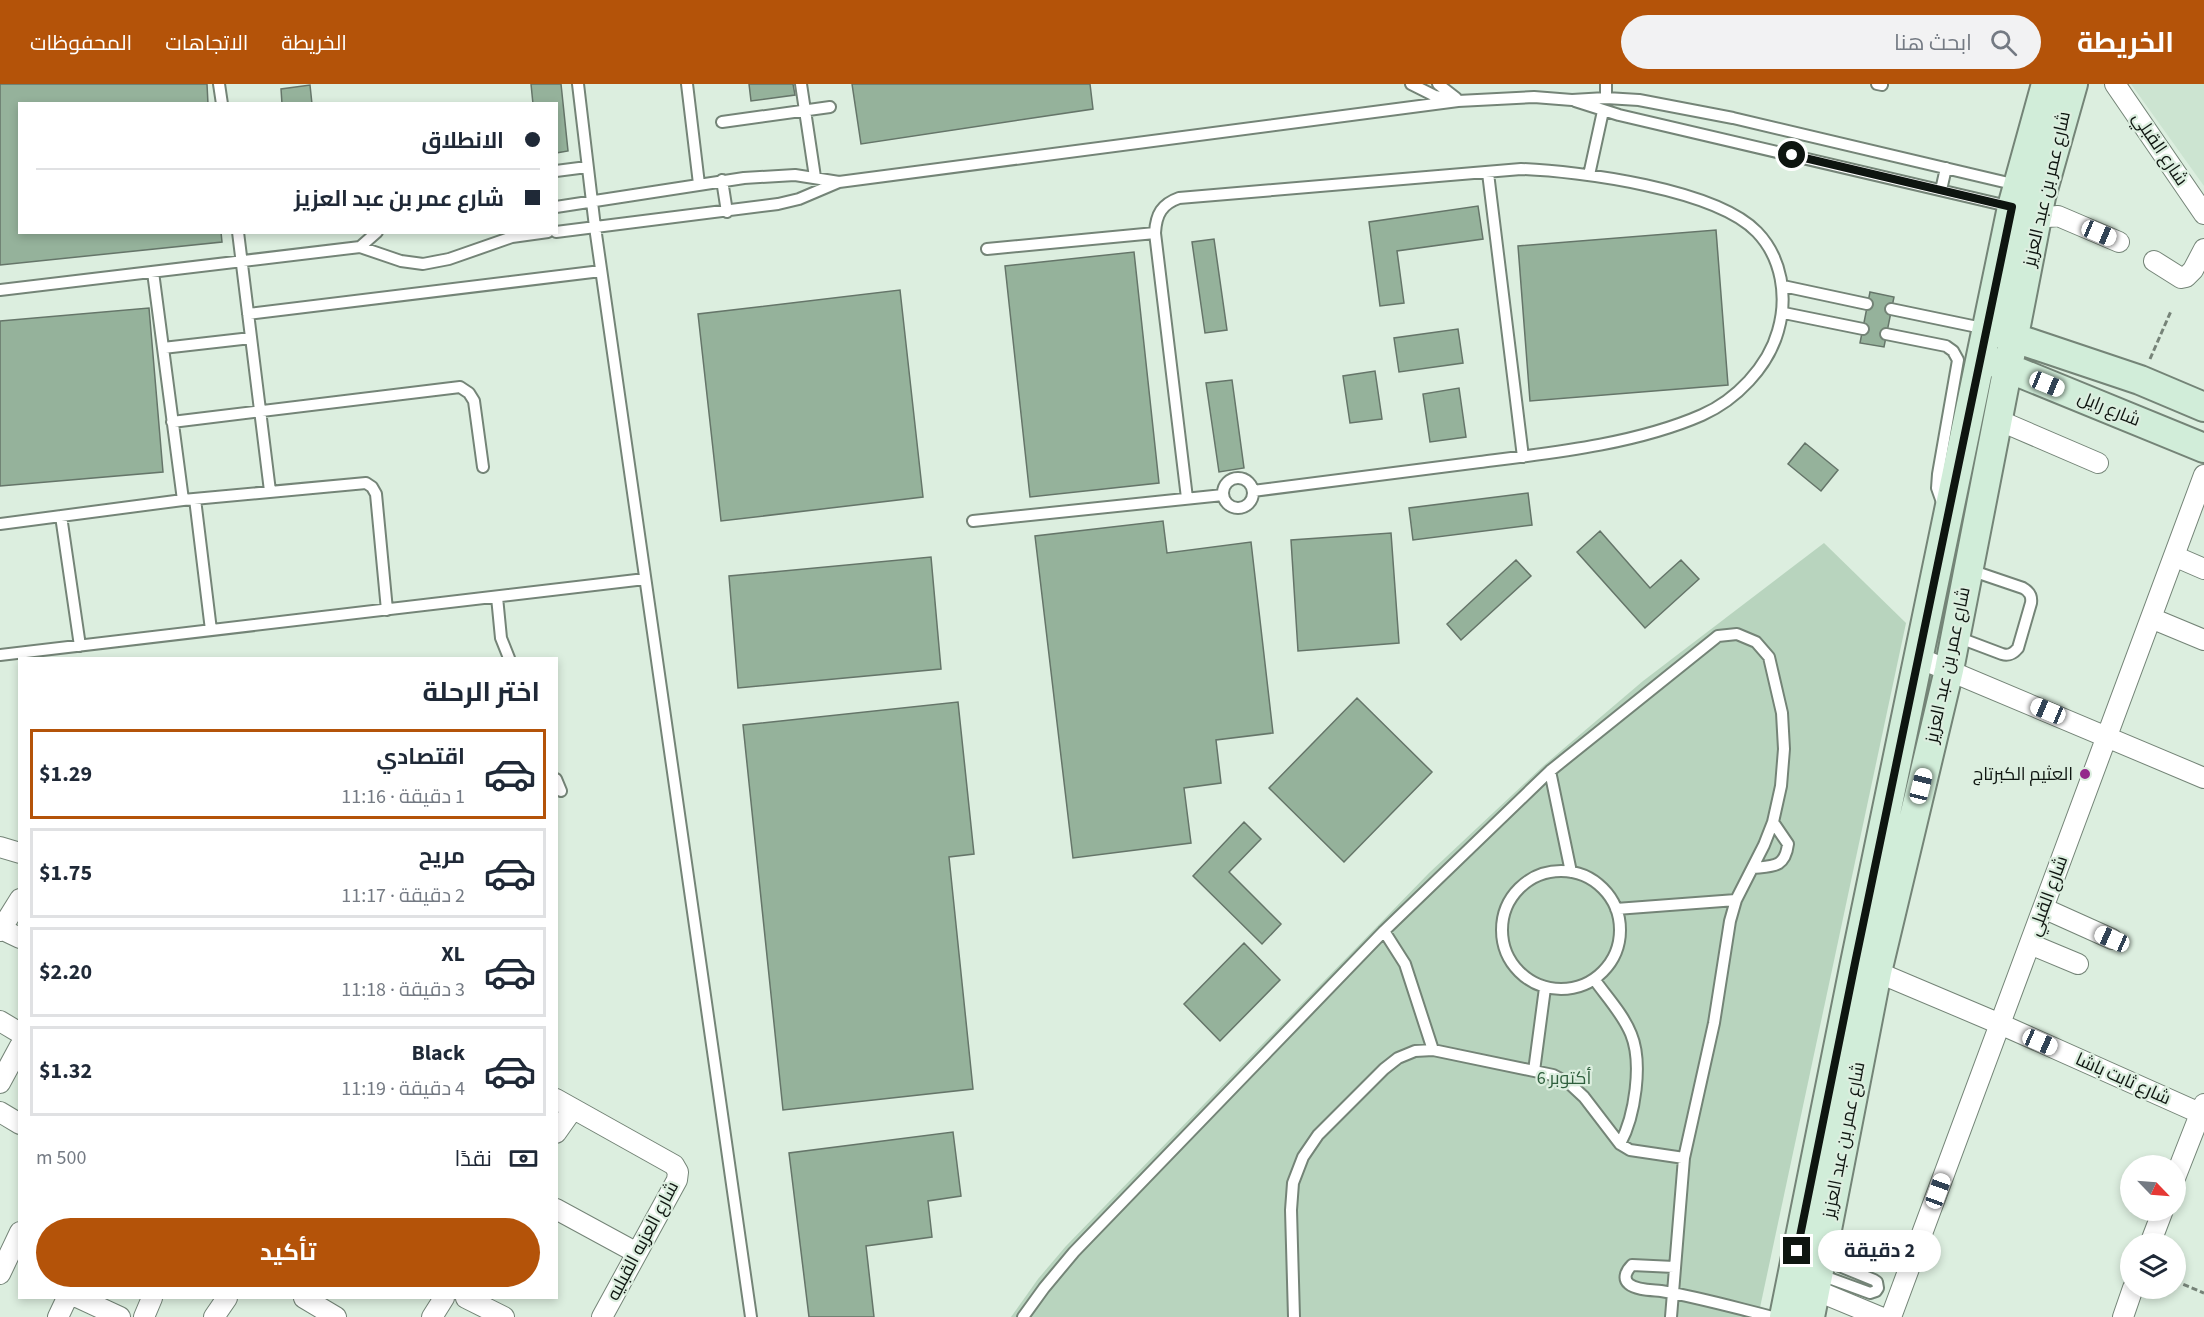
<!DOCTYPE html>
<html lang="ar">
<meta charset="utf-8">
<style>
:root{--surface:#fff;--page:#f2f2f3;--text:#1f2937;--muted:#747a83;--line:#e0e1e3;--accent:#b45309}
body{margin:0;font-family:"Source Sans 3",Cairo,sans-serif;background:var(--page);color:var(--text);direction:rtl;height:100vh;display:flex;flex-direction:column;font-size:22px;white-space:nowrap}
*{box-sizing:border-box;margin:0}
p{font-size:20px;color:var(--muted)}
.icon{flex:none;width:33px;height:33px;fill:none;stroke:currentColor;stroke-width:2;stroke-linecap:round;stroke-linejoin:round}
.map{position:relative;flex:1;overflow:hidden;direction:ltr}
.drawer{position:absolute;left:18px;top:573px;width:540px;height:642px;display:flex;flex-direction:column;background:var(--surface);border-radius:0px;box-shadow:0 3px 9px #0003;direction:rtl}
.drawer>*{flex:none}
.hud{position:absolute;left:18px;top:18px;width:540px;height:132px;border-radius:0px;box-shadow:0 3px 9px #0003;direction:rtl;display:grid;align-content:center;height:132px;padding:0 18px;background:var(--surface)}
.needle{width:39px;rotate:115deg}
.buttons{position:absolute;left:2120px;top:1071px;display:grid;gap:12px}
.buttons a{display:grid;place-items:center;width:66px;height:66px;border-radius:50%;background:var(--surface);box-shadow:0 3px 9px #0003;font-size:30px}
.end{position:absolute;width:27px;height:27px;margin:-14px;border:8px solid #0e1510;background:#fff;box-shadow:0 0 0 3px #fff}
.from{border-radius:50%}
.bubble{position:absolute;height:42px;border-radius:21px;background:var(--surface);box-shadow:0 3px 9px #0003;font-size:20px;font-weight:700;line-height:42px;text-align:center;direction:rtl}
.car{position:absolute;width:18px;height:36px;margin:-18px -9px;border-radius:8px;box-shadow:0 0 4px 2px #0007;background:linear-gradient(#fff 24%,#345 0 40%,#fff 0 76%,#345 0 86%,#fff 0)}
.hud b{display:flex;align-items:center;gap:21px;height:57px;font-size:22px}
.hud b+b{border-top:2px solid var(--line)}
.hud i{width:15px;height:15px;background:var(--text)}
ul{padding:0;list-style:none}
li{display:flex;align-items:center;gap:18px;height:90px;margin:0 12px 9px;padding:0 6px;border:3px solid var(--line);border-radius:0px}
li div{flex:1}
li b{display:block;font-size:22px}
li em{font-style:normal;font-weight:700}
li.current{border-color:var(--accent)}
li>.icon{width:54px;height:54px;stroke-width:1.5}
h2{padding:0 18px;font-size:27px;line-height:72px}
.pay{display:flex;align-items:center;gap:15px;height:66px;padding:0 18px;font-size:22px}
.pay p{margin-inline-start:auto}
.action{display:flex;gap:12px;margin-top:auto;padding:12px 18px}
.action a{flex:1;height:69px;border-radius:36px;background:var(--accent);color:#fff;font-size:24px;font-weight:700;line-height:69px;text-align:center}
header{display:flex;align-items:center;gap:36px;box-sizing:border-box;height:84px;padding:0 30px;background:var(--accent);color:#fff}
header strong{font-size:28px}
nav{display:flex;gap:33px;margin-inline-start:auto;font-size:21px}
.search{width:420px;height:54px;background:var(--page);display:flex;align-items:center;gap:15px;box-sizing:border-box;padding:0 21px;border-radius:33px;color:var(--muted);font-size:22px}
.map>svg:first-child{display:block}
.built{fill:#cce4d1}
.green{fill:#b8d4be}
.building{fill:#95b29b;stroke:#657569;stroke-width:1.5}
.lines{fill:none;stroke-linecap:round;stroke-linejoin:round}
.lane-casing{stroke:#748477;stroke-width:14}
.street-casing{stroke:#748477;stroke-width:22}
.secondary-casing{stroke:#748477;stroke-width:32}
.path{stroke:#768378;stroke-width:3;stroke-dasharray:6 3;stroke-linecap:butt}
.lane{stroke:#fff;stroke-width:10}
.street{stroke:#fff;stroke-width:20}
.secondary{stroke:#d1edd9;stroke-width:28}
.route{stroke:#0e1510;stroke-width:8}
.poi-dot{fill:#94298b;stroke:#dceedf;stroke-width:2}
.labels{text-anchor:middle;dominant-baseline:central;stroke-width:4.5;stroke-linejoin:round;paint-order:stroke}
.street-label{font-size:18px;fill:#0e1510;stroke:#dceedf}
.poi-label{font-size:18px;fill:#0e1510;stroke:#dceedf;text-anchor:end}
.park-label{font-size:18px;fill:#2f5f3d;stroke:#dceedf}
</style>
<header>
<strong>الخريطة</strong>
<div class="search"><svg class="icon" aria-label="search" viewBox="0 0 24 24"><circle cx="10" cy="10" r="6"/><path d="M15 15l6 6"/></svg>ابحث هنا</div>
<nav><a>الخريطة</a><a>الاتجاهات</a><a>المحفوظات</a></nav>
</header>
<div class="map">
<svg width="2204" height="1233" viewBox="0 0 2204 1233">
<rect width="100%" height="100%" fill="#dceedf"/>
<!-- built -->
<path class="built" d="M2131 0H2204V102Z"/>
<!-- green -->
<path class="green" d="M1824 459 1906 539 1758 1233H1011L1038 1195 1066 1162 1429 789 1542 683 1643 597Z"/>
<!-- building -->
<path class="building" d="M0 0H207L208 20H20V148H221L222 158 0 181Z
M531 0H561L568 67 556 69V20H533Z
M749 0H793L795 11 751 17Z
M852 0H1090L1093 25 861 60Z
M310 1 312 20H282L281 5Z
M1478 122 1483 155 1397 167 1404 219 1380 222 1369 138Z
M1716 146 1728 301 1530 317 1518 162Z
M1214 155 1227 246 1205 249 1192 158Z
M1134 168 1159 399 1030 413 1005 182Z
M900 206 923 413 721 437 698 230Z
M1870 208 1894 213 1884 263 1860 259Z
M149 224 163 388 0 402V237Z
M1458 245 1463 279 1399 288 1394 254Z
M1375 287 1382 335 1350 339 1343 292Z
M1232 296 1244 384 1219 388 1206 299Z
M1459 304 1466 353 1430 358 1423 310Z
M1805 359 1838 386 1821 407 1788 380Z
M1528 409 1532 441 1413 456 1409 424Z
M1163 437 1167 469 1251 458 1273 649 1216 656 1221 699 1184 704 1191 759 1073 774 1035 452Z
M1600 447 1650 504 1681 476 1699 495 1645 544 1577 468Z
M1391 449 1399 559 1298 567 1291 456Z
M931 473 941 585 738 604 729 492Z
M1516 476 1531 492 1461 556 1447 540Z
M1357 614 1432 688 1344 778 1269 704Z
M958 618 974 770 949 773 973 1005 783 1026 743 641Z
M1244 738 1261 755 1229 788 1281 840 1262 860 1193 792Z
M1244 859 1280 896 1220 957 1184 920Z
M953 1048 961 1112 928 1117 932 1153 866 1162 874 1233H809L789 1069Z"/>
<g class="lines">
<defs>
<path id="lane" d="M219 0 222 20
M578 0 595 143 751 1233
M687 0 699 100
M801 0 815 93
M1411 0 1435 12 1449 15
M1438 0 1456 14
M1877 0 1882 1
M1606 14V0
M1575 17 1619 31 2012 123
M722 38 830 23
M556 87 587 83
M1488 89 1523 373
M1589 91 1603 27
M722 96 727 128
M1941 106 1946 84
M556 123 744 94 795 91 839 98
M238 148 270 407
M556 148 778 120 799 115 839 98 1458 17 1534 13 1572 16 1606 14 1639 16 1733 34 2017 101
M360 163 377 148
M987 165 1155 149
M153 188 183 416
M1783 202 1867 220
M0 206 360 163 401 177 423 180 449 175 512 153 548 148
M1891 225 1987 245
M1784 229 1863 245
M248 230 601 187
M1886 250 1946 262 1953 267 1958 276 1938 390 1937 404 1943 421
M163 264 251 254
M172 338 460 303 469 309 474 317 483 383
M1223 409a15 15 0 1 1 30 0a15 15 0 1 1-30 0Z
M1187 414 1155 149C1156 130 1162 120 1179 114L1521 85C1579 87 1716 105 1757 148 1782 174 1788 213 1778 247 1768 283 1736 316 1702 331 1636 360 1552 369 1480 378 1404 388 1329 397 1253 407
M195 415 211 546
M61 432 80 562
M973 437 1223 411
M0 440 183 416 366 399 372 403 376 410 387 526
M497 513 501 554 509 574
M1957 553 2002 570C2009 572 2013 570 2018 564L2031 519C2032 512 2030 508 2023 504L1970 486
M0 571 645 495
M1550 687 1571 788
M556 695 561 707
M1753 784C1773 782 1785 784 1788 760L1773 738
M1502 846a59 59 0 1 1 118 0a59 59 0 1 1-118 0Z
M1616 825 1736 816
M1384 847 1405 880 1433 966
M1594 895C1606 912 1623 930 1631 950 1643 979 1635 1032 1620 1060
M1534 987 1545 904
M1674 1183 1632 1181C1627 1186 1622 1194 1629 1200 1636 1206 1652 1206 1661 1207 1698 1213 1736 1224 1773 1233
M1818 1190 1870 1209 1876 1207 1878 1204 1877 1198 1874 1196 1822 1175
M1023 1233 1044 1204 1074 1168 1384 847 1550 687 1718 552 1737 550 1756 558 1769 573 1782 629 1784 665 1781 702 1773 738 1764 761 1736 816 1730 837 1714 939 1684 1074 1671 1233
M1294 1233 1291 1126 1293 1099 1303 1073 1318 1051 1384 985 1398 974 1415 967 1433 966 1553 991 1570 1000 1584 1013 1620 1060 1630 1066 1684 1074"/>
<path id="street" d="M2115 0 2204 130
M2026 127 2048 133 2058 132 2119 158
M2154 177 2181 194 2186 193 2193 186 2204 165
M1998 336 2098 379
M2174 472 2204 485
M2151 534 2204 556
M1919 574 2204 694
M0 763 20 769
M2043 824 2112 855
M1 845 20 854
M0 847 20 815
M2030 860 2078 880
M1877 888 2000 940 2204 1031
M0 937 20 949
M0 999 20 962
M556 1015 674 1081 678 1088 677 1096 602 1233
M0 1028 20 1040
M556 1049 573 1025
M2175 1094 2204 1020
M556 1125 637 1169
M2150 1160 2163 1126
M0 1190 20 1148
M1815 1206 1880 1233
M79 1214 120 1233
M304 1214 336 1233
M466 1214 504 1233
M58 1233 67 1214
M144 1233 152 1214
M214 1233 227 1214
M432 1233 444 1214
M1891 1233 2204 391
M2123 1233 2133 1204"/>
<path id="secondary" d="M1997 248 2140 296 2204 323
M1991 277 2204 364
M1784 1233 1855 879 2012 123 2046 0
M1810 1233 1877 888 1949 586 2041 113 2073 0"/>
</defs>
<!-- lane casing -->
<use href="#lane" class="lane-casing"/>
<!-- street casing -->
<use href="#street" class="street-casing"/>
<!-- secondary casing -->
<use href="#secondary" class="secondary-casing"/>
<!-- path -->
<path class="path" d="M2150 275 2171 227
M2175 1197 2204 1209"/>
<!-- lane -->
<use href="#lane" class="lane"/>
<!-- street -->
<use href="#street" class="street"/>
<!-- secondary -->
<use href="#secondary" class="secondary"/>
</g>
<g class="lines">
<!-- route -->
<path class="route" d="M1792 71 2012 123 1855 879 1797 1167"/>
</g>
<!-- markers -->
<circle class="poi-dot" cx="2085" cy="690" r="6"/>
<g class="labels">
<!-- street labels -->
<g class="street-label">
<text transform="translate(2160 65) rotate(56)">شارع القبلي</text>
<text transform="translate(2047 105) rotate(-77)">شارع عمر بن عبد العزيز</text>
<text transform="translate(2109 325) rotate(22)">شارع رايل</text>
<text transform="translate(1948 581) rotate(-78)">شارع عمر بن عبد العزيز</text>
<text transform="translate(2048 812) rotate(-70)">شارع القبلي</text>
<text transform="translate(2123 995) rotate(24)">شارع ثابت باشا</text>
<text transform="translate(1844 1056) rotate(-79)">شارع عمر بن عبد العزيز</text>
<text transform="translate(643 1157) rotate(-62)">شارع العزبه القبليه</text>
</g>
<!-- poi labels -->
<g class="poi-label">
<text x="2073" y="690">العثيم الكبرتاج</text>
</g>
<!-- park labels -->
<g class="park-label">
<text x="1564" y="994">6 أكتوبر</text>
</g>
</g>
</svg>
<div class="buttons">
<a><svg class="needle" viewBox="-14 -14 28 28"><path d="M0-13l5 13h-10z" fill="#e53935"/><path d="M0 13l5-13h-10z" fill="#747a83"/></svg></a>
<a><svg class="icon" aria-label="layers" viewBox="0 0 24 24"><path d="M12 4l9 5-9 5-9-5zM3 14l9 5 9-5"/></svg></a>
</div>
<i class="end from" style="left:1792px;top:71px"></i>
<i class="end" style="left:1797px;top:1167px"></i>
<div class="bubble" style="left:1818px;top:1146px;width:123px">2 دقيقة</div>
<i class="car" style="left:2099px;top:149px;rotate:113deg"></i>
<i class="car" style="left:2047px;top:300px;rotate:112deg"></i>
<i class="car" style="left:2048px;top:627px;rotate:293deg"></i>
<i class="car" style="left:1921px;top:702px;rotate:14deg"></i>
<i class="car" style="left:2112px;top:855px;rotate:294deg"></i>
<i class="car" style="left:2040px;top:958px;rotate:114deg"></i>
<i class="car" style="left:1938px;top:1107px;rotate:20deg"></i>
<div class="hud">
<b><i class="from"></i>الانطلاق</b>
<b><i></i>شارع عمر بن عبد العزيز</b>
</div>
<section class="drawer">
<h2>اختر الرحلة</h2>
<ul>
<li class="current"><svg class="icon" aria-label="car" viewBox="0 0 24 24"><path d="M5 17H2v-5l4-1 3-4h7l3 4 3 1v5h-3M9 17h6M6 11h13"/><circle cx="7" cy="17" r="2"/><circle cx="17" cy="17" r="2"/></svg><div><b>اقتصادي</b><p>1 دقيقة · 11:16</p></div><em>$1.29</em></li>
<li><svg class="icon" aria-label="car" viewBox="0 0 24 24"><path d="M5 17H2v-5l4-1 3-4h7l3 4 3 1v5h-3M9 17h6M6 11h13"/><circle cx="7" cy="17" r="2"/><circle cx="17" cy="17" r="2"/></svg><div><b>مريح</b><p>2 دقيقة · 11:17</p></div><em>$1.75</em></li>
<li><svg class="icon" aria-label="car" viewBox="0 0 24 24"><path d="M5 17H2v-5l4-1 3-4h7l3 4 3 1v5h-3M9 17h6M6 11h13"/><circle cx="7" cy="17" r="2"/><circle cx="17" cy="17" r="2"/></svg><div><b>XL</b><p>3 دقيقة · 11:18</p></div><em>$2.20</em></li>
<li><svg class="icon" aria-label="car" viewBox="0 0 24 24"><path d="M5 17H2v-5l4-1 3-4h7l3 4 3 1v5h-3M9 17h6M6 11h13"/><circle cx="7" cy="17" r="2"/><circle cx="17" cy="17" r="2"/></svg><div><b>Black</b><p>4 دقيقة · 11:19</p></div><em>$1.32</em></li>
</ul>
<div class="pay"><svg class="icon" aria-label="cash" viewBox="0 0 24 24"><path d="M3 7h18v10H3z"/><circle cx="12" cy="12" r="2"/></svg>نقدًا<p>500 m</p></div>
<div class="action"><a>تأكيد</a></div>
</section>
</div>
